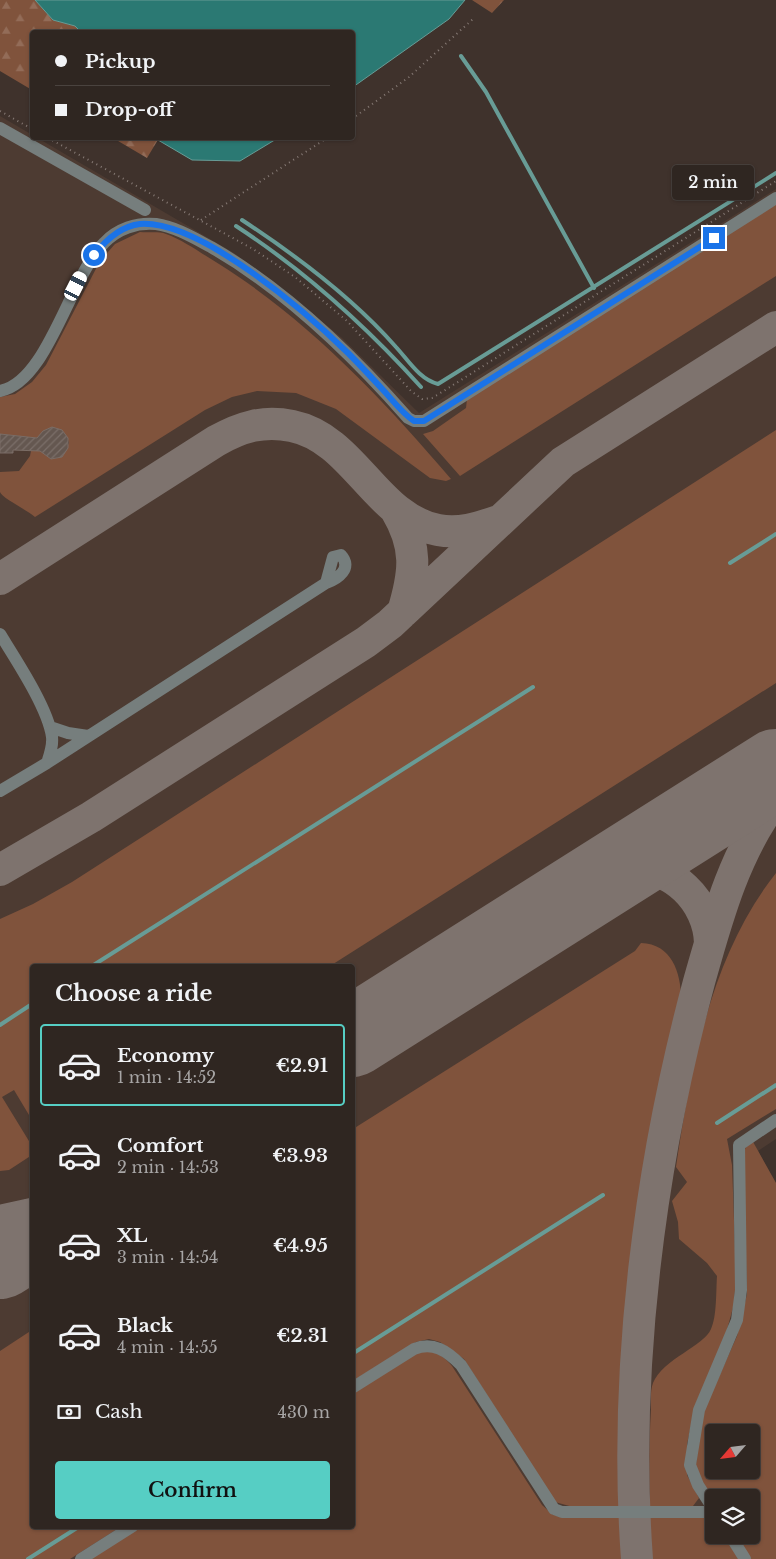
<!DOCTYPE html>
<meta charset="utf-8">
<style>
:root{--surface:#2f2621;--page:#3b322e;--text:#f1f3f6;--muted:#a7a5a5;--line:#4a433f;--accent:#56cec4}
body{margin:0;font-family:"Libre Baskerville",serif;background:var(--page);color:var(--text);height:100vh;display:flex;flex-direction:column;font-size:19px;white-space:nowrap}
*{box-sizing:border-box;margin:0}
p{font-size:16px;color:var(--muted)}
.icon{flex:none;width:28px;height:28px;fill:none;stroke:currentColor;stroke-width:2;stroke-linecap:round;stroke-linejoin:round}
.map{position:relative;flex:1;overflow:hidden}
.side{position:absolute;left:30px;top:964px;width:325px;height:565px;display:flex;flex-direction:column;background:var(--surface);border-radius:5px;box-shadow:0 1px 4px #0004,0 0 0 1px var(--line)}
.side>*{flex:none}
.top-card{position:absolute;left:30px;top:30px;width:325px;height:110px;border-radius:5px;box-shadow:0 1px 4px #0004,0 0 0 1px var(--line);display:grid;align-content:center;height:110px;padding:0 25px;background:var(--surface)}
.needle{width:32px;rotate:242deg}
.controls{position:absolute;left:705px;top:1424px;display:grid;gap:10px}
.controls a{display:grid;place-items:center;width:55px;height:55px;border-radius:5px;background:var(--surface);box-shadow:0 1px 4px #0004,0 0 0 1px var(--line);font-size:25px}
.end{position:absolute;width:22px;height:22px;margin:-11px;border:6px solid #1a73e8;background:#fff;box-shadow:0 0 0 2px #fff}
.from{border-radius:50%}
.bubble{position:absolute;height:35px;border-radius:5px;background:var(--surface);box-shadow:0 1px 4px #0004,0 0 0 1px var(--line);font-size:16px;font-weight:600;line-height:35px;text-align:center}
.car{position:absolute;width:15px;height:30px;margin:-15px -8px;border-radius:6px;box-shadow:0 0 4px 1px #0007;background:linear-gradient(#fff 24%,#345 0 40%,#fff 0 76%,#345 0 86%,#fff 0)}
.top-card b{display:flex;align-items:center;gap:18px;height:48px;font-size:19px}
.top-card b+b{border-top:1px solid var(--line)}
.top-card i{width:12px;height:12px;background:var(--text)}
ul{padding:0;list-style:none}
li{display:flex;align-items:center;gap:15px;height:82px;margin:0 10px 8px;padding:0 15px;border:2px solid transparent;border-radius:5px}
li div{flex:1}
li b{display:block;font-size:19px}
li em{font-style:normal;font-weight:600}
li.active{border-color:var(--accent)}
li>.icon{width:45px;height:45px;stroke-width:1.5}
h2{padding:0 25px;font-size:22px;line-height:60px}
.pay{display:flex;align-items:center;gap:12px;height:55px;padding:0 25px;font-size:19px}
.pay p{margin-inline-start:auto}
.button{display:flex;gap:10px;margin-top:auto;padding:10px 25px}
.button a{flex:1;height:58px;border-radius:5px;background:var(--accent);color:#111;font-size:20px;font-weight:600;line-height:58px;text-align:center}
.map>svg:first-child{display:block}
.built{fill:#4d3b32;fill-rule:evenodd}
.green{fill:#80533c;fill-rule:evenodd}
.forest{fill:url(#forest-firs)}
.water{fill:#2b7973;stroke:#689c96}
.lines{fill:none;stroke-linecap:round;stroke-linejoin:round}
.stream{stroke:#689c96;stroke-width:4}
.taxiway{stroke:#7e736e;stroke-width:32}
.runway{stroke:#7e736e;stroke-width:80}
.building{fill:url(#building-hatch);stroke:#7b6d66}
.path{stroke:#877b76;stroke-width:2;stroke-dasharray:1 4;stroke-linecap:butt}
.minor{stroke:#767e7d;stroke-width:12}
.route{stroke:#1a73e8;stroke-width:6}
</style>
<div class="map">
<svg width="776" height="1559" viewBox="0 0 776 1559">
<defs>
<pattern id="forest-firs" width="22" height="20" patternUnits="userSpaceOnUse" patternTransform="scale(1.25)"><rect width="22" height="20" fill="#80533c"/><path d="M5 1l3.5 6h-7zM16 11l3.5 6h-7z" fill="#936c58"/></pattern>
<pattern id="building-hatch" width="6" height="6" patternUnits="userSpaceOnUse" patternTransform="scale(1.25)"><rect width="6" height="6" fill="#645750"/><path d="M-1 1l2-2M0 6l6-6M5 7l2-2" fill="none" stroke="#7b6f69"/></pattern>
</defs>
<rect width="100%" height="100%" fill="#3f322c"/>
<!-- built -->
<path class="built" d="M0 116 234 253 285 291 342 338 419 413 776 189V1139L758 1151 776 1183V1559H0ZM32 966H352V1526H32ZM714 1432H751V1470H714ZM714 1498H751V1535H714Z"/>
<!-- green -->
<path class="green" d="M776 204V276L460 476 423 434 433 431 466 408 467 399Z
M140 232C148 233 159 231 166 234 185 241 202 254 219 264 308 320 383 399 451 479L446 481 430 478 336 409 296 393 257 391 232 397 205 410 35 517C27 510 2 498 0 492 0 486 0 478 0 472L19 471 30 456 31 451 39 450 51 459 62 457 69 443C67 432 59 426 47 429L37 438 0 434V397L15 394 32 382 46 365 100 261 115 244Z
M776 430V683L330 966H32V1120L14 1090 2 1097 32 1146V1155L9 1170 0 1171V919L33 904 72 882Z
M776 873V1109L727 1139 732 1165 736 1276 734 1304 725 1337 696 1403 687 1444V1475L699 1498 693 1506H650C649 1474 649 1442 651 1410 651 1402 650 1391 653 1383 663 1359 704 1346 711 1329 717 1317 716 1290 717 1276L707 1263 679 1239 678 1222 672 1201 687 1182 676 1167C691 1066 711 955 776 873Z
M641 943C673 944 682 975 681 1003 666 1072 649 1141 640 1211 626 1310 623 1408 621 1507H573L555 1502 464 1359 440 1342 429 1339 416 1342 353 1381V1129L635 951Z
M752 1140 776 1183V1559H750L735 1535H751V1498H714V1502L695 1471 702 1415 737 1336 747 1294 743 1155 746 1146ZM714 1432H751V1470H714Z
M32 1330V1526H122L70 1559H0V1351Z
M420 1350C434 1350 444 1356 452 1366L542 1505 553 1515 620 1517 625 1559H90L142 1526H352L353 1393Z
M702 1516 714 1522V1535H723L739 1559H651L649 1518Z"/>
<!-- forest -->
<path class="forest" d="M0 0H35L53 20 75 26 81 32H32V90L0 71Z
M472 0H504L492 13Z
M113 138H159L147 158Z"/>
<!-- water -->
<path class="water" d="M35 0H465L449 19 353 87 352 32H81L75 26 53 20Z
M159 138H278L240 161 192 160 158 140Z"/>
<g class="lines">
<!-- stream -->
<path class="stream" d="M461 56 486 92 594 288
M242 220C297 256 352 297 396 347 408 360 420 380 438 384L776 173
M236 226C305 271 365 325 421 387
M730 563 776 534
M92 966 533 687
M0 1025 32 1004
M717 1123 776 1085
M352 1354 603 1195
M28 1559 80 1526"/>
<!-- taxiway -->
<path class="taxiway" d="M396 510C418 547 415 572 403 612
M0 579 216 441C241 427 263 420 292 426 355 439 375 518 438 530 459 534 478 528 498 521
M0 870 91 817 366 642 390 624 563 462 776 327
M583 891C597 883 612 873 629 870 672 863 709 902 710 943
M0 1221 32 1214
M637 1559C623 1370 650 1164 699 982 717 918 735 851 776 798"/>
<!-- runway -->
<path class="runway" d="M352 1037 776 769
M0 1259 32 1239"/>
</g>
<!-- building -->
<path class="building" d="M52 427 62 430 68 438V448L62 457 51 459 40 451 13 450V453H0V434L37 438 43 431Z"/>
<g class="lines">
<!-- path -->
<path class="path" d="M0 111 32 129
M352 119 409 77 473 19
M48 138 253 249 295 277 347 321 411 391 422 399 432 398 442 392 776 181
M201 220 327 138"/>
<!-- minor -->
<path class="minor" d="M0 128 145 210
M0 391C48 382 70 277 104 243 117 229 137 222 156 224 176 227 194 238 211 247 286 290 351 353 408 418L414 421H424L776 198
M0 634C16 660 48 708 52 737 53 746 50 754 47 763L0 791
M50 727 68 733 88 736
M47 763 326 583C338 579 353 568 341 555L333 557 326 583
M352 1388 414 1349C433 1341 447 1351 461 1365L554 1509 562 1512H714
M714 1510 698 1485 690 1465 699 1410 737 1320 741 1290 739 1145 776 1120
M730 1535 745 1559
M81 1559 133 1526"/>
</g>
<g class="lines">
<!-- route -->
<path class="route" d="M94 255C105 241 121 226 140 224 200 220 306 312 348 353 361 366 373 379 385 392 394 402 403 414 414 421H424L714 238"/>
</g>
</svg>
<div class="controls">
<a><svg class="needle" viewBox="-14 -14 28 28"><path d="M0-13l5 13h-10z" fill="#e53935"/><path d="M0 13l5-13h-10z" fill="#a7a5a5"/></svg></a>
<a><svg class="icon" aria-label="layers" viewBox="0 0 24 24"><path d="M12 4l9 5-9 5-9-5zM3 14l9 5 9-5"/></svg></a>
</div>
<i class="end from" style="left:94px;top:255px"></i>
<i class="end" style="left:714px;top:238px"></i>
<div class="bubble" style="left:672px;top:165px;width:82px">2 min</div>
<i class="car" style="left:76px;top:286px;rotate:27deg"></i>
<div class="top-card">
<b><i class="from"></i>Pickup</b>
<b><i></i>Drop-off</b>
</div>
<section class="side">
<h2>Choose a ride</h2>
<ul>
<li class="active"><svg class="icon" aria-label="car" viewBox="0 0 24 24"><path d="M5 17H2v-5l4-1 3-4h7l3 4 3 1v5h-3M9 17h6M6 11h13"/><circle cx="7" cy="17" r="2"/><circle cx="17" cy="17" r="2"/></svg><div><b>Economy</b><p>1 min · 14:52</p></div><em>€2.91</em></li>
<li><svg class="icon" aria-label="car" viewBox="0 0 24 24"><path d="M5 17H2v-5l4-1 3-4h7l3 4 3 1v5h-3M9 17h6M6 11h13"/><circle cx="7" cy="17" r="2"/><circle cx="17" cy="17" r="2"/></svg><div><b>Comfort</b><p>2 min · 14:53</p></div><em>€3.93</em></li>
<li><svg class="icon" aria-label="car" viewBox="0 0 24 24"><path d="M5 17H2v-5l4-1 3-4h7l3 4 3 1v5h-3M9 17h6M6 11h13"/><circle cx="7" cy="17" r="2"/><circle cx="17" cy="17" r="2"/></svg><div><b>XL</b><p>3 min · 14:54</p></div><em>€4.95</em></li>
<li><svg class="icon" aria-label="car" viewBox="0 0 24 24"><path d="M5 17H2v-5l4-1 3-4h7l3 4 3 1v5h-3M9 17h6M6 11h13"/><circle cx="7" cy="17" r="2"/><circle cx="17" cy="17" r="2"/></svg><div><b>Black</b><p>4 min · 14:55</p></div><em>€2.31</em></li>
</ul>
<div class="pay"><svg class="icon" aria-label="cash" viewBox="0 0 24 24"><path d="M3 7h18v10H3z"/><circle cx="12" cy="12" r="2"/></svg>Cash<p>430 m</p></div>
<div class="button"><a>Confirm</a></div>
</section>
</div>
